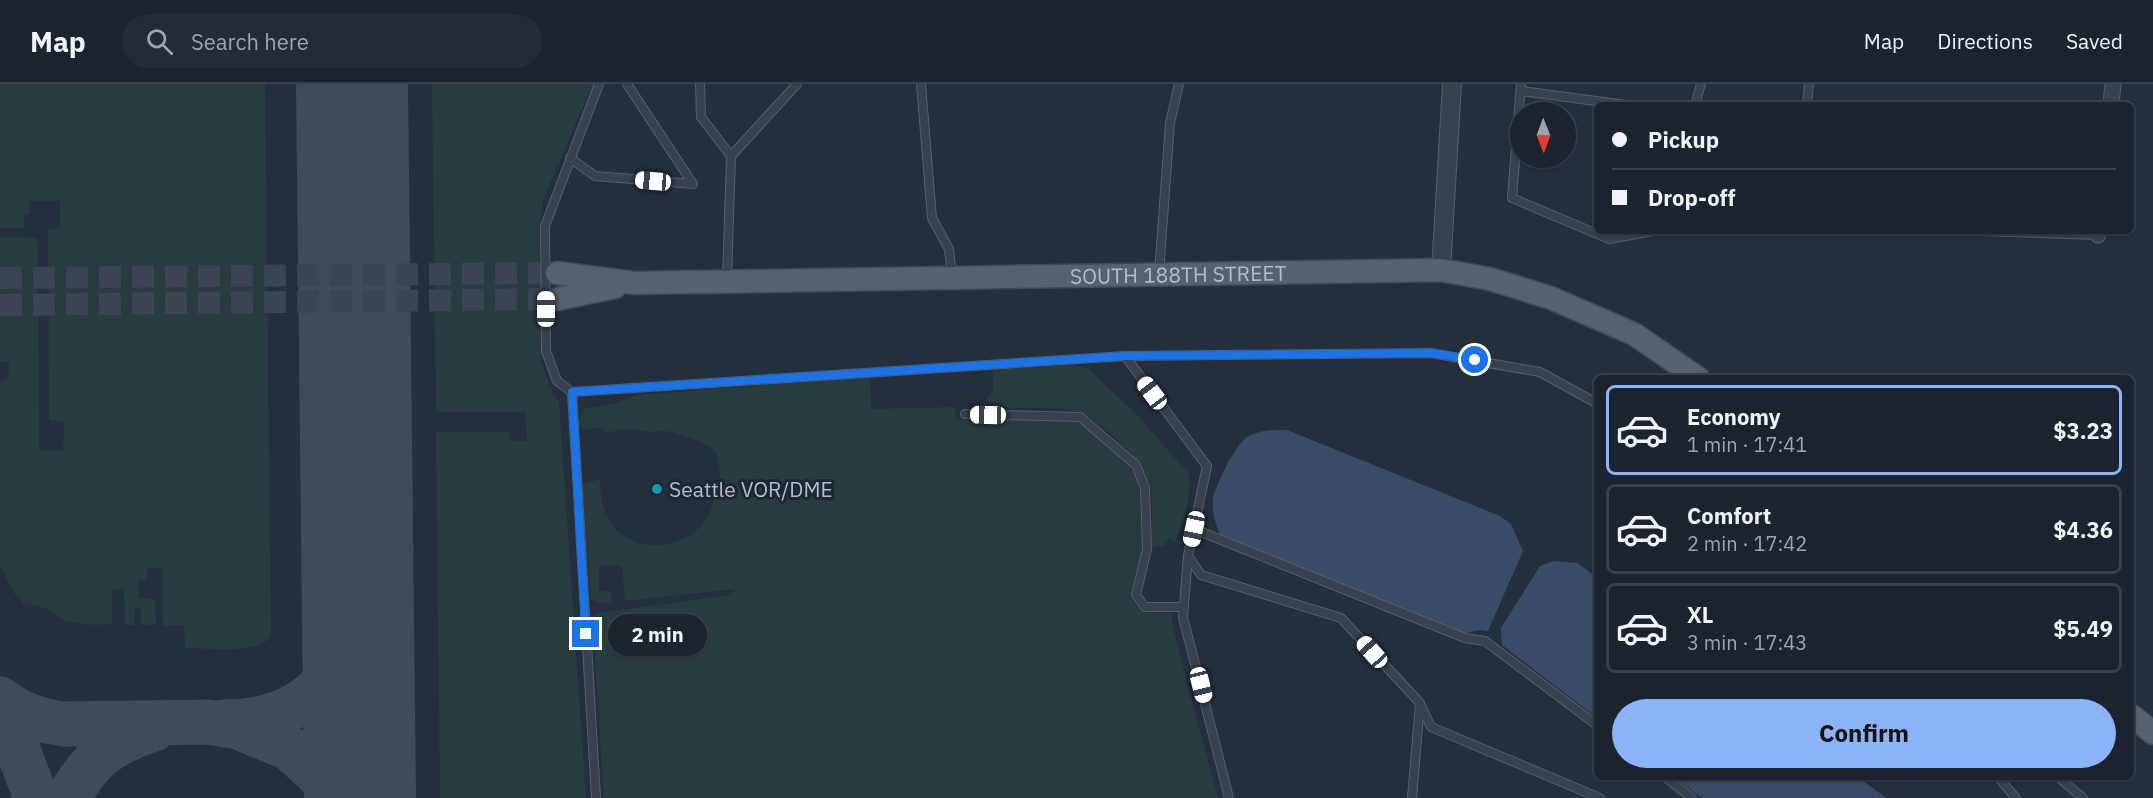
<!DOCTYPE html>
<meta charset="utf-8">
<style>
:root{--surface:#1b232e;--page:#242b36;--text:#f1f3f6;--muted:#a0a4aa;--line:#39404a;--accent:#8ab4f8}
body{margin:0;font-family:"IBM Plex Sans",sans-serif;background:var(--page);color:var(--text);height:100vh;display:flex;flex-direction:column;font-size:22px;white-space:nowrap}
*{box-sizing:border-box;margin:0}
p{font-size:20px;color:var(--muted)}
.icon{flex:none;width:33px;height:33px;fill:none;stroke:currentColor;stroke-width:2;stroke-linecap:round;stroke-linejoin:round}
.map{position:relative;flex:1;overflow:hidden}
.details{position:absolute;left:1594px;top:291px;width:540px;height:405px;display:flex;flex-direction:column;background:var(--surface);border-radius:9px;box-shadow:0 2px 4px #0004,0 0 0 2px var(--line)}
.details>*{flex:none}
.top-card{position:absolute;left:1594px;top:18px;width:540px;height:132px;border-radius:9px;box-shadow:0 2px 4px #0004,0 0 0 2px var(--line);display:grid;align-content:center;height:132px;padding:0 18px;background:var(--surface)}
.needle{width:39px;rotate:179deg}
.tools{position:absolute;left:1510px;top:18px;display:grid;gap:12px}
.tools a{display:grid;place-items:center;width:66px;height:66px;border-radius:50%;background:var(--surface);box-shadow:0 2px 4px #0004,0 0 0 2px var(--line);font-size:30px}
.end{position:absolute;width:27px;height:27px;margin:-14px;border:8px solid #1a73e8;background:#fff;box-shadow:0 0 0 3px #fff}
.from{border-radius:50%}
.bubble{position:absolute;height:42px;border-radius:21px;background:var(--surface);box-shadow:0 2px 4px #0004,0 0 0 2px var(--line);font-size:20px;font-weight:700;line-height:42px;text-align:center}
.car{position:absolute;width:18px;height:36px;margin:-18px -9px;border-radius:8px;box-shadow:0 0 4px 2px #0007;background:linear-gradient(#fff 24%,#345 0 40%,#fff 0 76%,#345 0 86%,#fff 0)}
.top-card b{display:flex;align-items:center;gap:21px;height:57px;font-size:22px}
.top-card b+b{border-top:2px solid var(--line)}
.top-card i{width:15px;height:15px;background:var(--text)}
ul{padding:10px 0 0;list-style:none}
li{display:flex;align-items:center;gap:18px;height:90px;margin:0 12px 9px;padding:0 6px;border:3px solid var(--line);border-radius:9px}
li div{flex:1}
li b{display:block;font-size:22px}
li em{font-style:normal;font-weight:700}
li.current{border-color:var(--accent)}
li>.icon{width:54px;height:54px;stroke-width:1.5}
.primary-button{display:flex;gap:12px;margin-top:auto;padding:12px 18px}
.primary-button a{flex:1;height:69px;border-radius:36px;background:var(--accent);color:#111;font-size:24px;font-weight:700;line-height:69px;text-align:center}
header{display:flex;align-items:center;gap:36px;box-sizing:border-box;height:84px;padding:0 30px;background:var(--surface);border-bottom:2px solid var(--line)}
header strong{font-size:28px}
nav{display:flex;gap:33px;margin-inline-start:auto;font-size:21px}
.search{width:420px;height:54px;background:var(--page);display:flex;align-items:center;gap:15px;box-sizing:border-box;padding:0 21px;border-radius:33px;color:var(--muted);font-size:22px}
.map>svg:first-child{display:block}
.green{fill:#263c3f}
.water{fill:#394c67}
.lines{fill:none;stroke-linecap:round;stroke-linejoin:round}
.taxiway{stroke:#3f4a5a;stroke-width:45}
.runway{stroke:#3f4a5a;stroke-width:112}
.primary-tunnel{stroke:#3a4453;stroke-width:22;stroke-dasharray:22 11;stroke-linecap:butt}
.service-casing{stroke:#565f6c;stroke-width:10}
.minor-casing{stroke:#565f6c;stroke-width:17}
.tertiary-casing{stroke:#565f6c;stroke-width:20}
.primary-casing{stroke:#414a57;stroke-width:25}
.service{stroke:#38414e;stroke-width:8}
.minor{stroke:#38414e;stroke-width:15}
.tertiary{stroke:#38414e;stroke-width:18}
.primary{stroke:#56606e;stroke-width:22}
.route{stroke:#1a73e8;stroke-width:8}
.culture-dot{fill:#0f9aa8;stroke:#1d2633;stroke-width:2}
.labels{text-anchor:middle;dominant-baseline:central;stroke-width:6;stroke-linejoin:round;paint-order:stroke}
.street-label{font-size:21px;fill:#b4bcc9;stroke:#1d2633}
.poi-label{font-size:21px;fill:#b4bcc9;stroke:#1d2633;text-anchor:start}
</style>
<header>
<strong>Map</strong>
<div class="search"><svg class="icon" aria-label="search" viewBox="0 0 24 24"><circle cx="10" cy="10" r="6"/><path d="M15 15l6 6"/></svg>Search here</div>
<nav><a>Map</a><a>Directions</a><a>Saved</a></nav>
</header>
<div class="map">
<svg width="2153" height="714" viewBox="0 0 2153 714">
<rect width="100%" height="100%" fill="#242f3e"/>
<!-- green -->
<path class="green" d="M0 0H265L271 548 270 554C253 571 209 564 185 564L184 541 163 542 162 484H147V496H139L138 514 155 515 156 541H141V524H135L134 541H125L124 505 112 506V540L94 541 65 537 46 524 24 520 14 509 0 482V297L6 295 9 288V278H0V153H30L36 155 38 158 39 366 63 367 64 338 49 336 48 145 60 144V117H30V130L24 131V144H0Z
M432 0H593L543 116 540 140 541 277 552 308 559 318 586 714H440L436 348H509L510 357H527L525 328H436Z
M1074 281 1089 285 1142 336 1181 381 1188 386C1192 411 1185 435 1175 458L1169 455 1163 463 1158 461 1151 464 1152 430 1151 405 1141 380 1109 348 1082 329 1056 324H981L993 306V284Z
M870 293 871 325 955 323 956 336 1070 335C1095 346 1130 374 1139 400 1144 417 1143 451 1141 469 1139 484 1133 499 1130 514L1143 528 1171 529 1173 544 1218 714H604L592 533 599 529 729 511 736 505 625 517 622 482 599 481V507H611V519H598L591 516 582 401 600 395C600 419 605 441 627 454 650 467 680 462 699 444 714 430 729 380 712 364 707 359 673 348 665 347 660 346 656 348 651 348 644 348 636 345 628 345 621 345 613 347 606 349L603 344 584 345 578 340 584 325 613 320 637 311Z"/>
<!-- water -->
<path class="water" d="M1287 346 1500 432 1511 440 1523 467 1488 547 1478 546 1466 549 1221 453C1216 441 1212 430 1213 416 1214 403 1235 362 1246 354 1257 346 1274 346 1287 346Z
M1554 477 1578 479 1597 494V634L1502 561 1501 544 1540 482Z
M1674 693H1858L1886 714H1702Z"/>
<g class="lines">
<!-- taxiway -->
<path class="taxiway" d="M0 615C18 629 40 637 63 640L208 638 238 643 289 664 320 692 332 714
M0 631 18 666 36 714
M223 638C280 638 322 617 346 563 351 552 354 539 358 527
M68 714C92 673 109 660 154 645"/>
<!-- runway -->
<path class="runway" d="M352 0 360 714"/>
<!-- primary-tunnel -->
<path class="primary-tunnel" d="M0 194 557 189
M0 221 558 215"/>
<defs>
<path id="service" d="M599 0 545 142 546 267 557 297 572 308 1125 272 1431 269 1540 288 1598 320
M700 0 701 33 731 72
M921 0 932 134 949 165 952 192
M1521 0 1512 114 1609 155 1653 147
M1521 7 1626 21
M1695 21 1701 0
M1807 21 1809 0
M570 74 595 92 693 100 627 0
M1978 147 2098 151
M1159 189 1170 39 1179 0
M727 196 731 72 797 0
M1125 272 1207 382 1188 472 1201 491 1341 534 1420 619 1412 714
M572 308 596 714
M965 330 1080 333 1136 381 1145 404 1147 465 1136 511 1145 523H1184
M1194 445 1465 554 1485 557 1598 642
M1188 472 1183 533 1229 714
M1420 620 1431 643 1600 714
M1665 693 1692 714
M1998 693 2016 714
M2058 693 2083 714"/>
<path id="minor" d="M2111 21 2113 0
M2098 151V147"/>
<path id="tertiary" d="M1441 186 1452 0"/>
<g id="primary">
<path id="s1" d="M557 189 634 199 1441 186 1490 195 1551 214 1634 250 1698 294"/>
<path d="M558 215 615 203"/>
<path d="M2132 632 2153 649"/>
</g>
</defs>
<!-- service casing -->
<use href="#service" class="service-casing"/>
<!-- minor casing -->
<use href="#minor" class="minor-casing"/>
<!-- tertiary casing -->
<use href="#tertiary" class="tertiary-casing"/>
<!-- primary casing -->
<use href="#primary" class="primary-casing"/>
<!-- service -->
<use href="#service" class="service"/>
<!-- minor -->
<use href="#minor" class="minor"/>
<!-- tertiary -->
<use href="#tertiary" class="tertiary"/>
<!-- primary -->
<use href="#primary" class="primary"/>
</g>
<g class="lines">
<!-- route -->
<path class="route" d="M586 550 572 308 1125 272 1431 269 1475 276"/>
</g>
<!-- markers -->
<circle class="culture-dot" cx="657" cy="405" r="6"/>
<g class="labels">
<!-- street labels -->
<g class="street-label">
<text stroke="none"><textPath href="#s1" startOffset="622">SOUTH 188TH STREET</textPath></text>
</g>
<!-- poi labels -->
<g class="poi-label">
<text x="669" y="405">Seattle VOR/DME</text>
</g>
</g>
</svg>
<div class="tools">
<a><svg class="needle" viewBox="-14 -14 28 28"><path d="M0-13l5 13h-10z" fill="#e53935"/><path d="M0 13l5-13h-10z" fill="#a0a4aa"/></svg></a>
</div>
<i class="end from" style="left:1475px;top:276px"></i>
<i class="end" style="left:586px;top:550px"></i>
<div class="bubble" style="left:608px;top:530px;width:99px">2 min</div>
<i class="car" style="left:653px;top:97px;rotate:275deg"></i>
<i class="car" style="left:546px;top:225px;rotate:0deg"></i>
<i class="car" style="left:1152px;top:309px;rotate:323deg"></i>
<i class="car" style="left:988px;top:331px;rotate:271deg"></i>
<i class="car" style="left:1194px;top:445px;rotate:192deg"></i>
<i class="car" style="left:1372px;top:568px;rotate:318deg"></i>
<i class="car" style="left:1201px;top:601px;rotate:166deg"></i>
<div class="top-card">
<b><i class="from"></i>Pickup</b>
<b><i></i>Drop-off</b>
</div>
<section class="details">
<ul>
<li class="current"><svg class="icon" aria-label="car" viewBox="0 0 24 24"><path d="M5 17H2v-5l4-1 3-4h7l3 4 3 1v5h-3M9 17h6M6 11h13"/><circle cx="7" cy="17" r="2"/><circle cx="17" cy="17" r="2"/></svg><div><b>Economy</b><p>1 min · 17:41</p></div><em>$3.23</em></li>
<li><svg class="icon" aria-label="car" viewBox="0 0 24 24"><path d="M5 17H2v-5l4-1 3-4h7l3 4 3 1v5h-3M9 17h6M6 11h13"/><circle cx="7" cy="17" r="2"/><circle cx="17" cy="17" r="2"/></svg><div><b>Comfort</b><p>2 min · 17:42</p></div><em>$4.36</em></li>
<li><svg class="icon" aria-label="car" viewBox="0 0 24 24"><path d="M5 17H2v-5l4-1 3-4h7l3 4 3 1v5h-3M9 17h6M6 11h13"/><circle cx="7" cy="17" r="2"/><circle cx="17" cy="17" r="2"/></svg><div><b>XL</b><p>3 min · 17:43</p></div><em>$5.49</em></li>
</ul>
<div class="primary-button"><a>Confirm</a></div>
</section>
</div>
